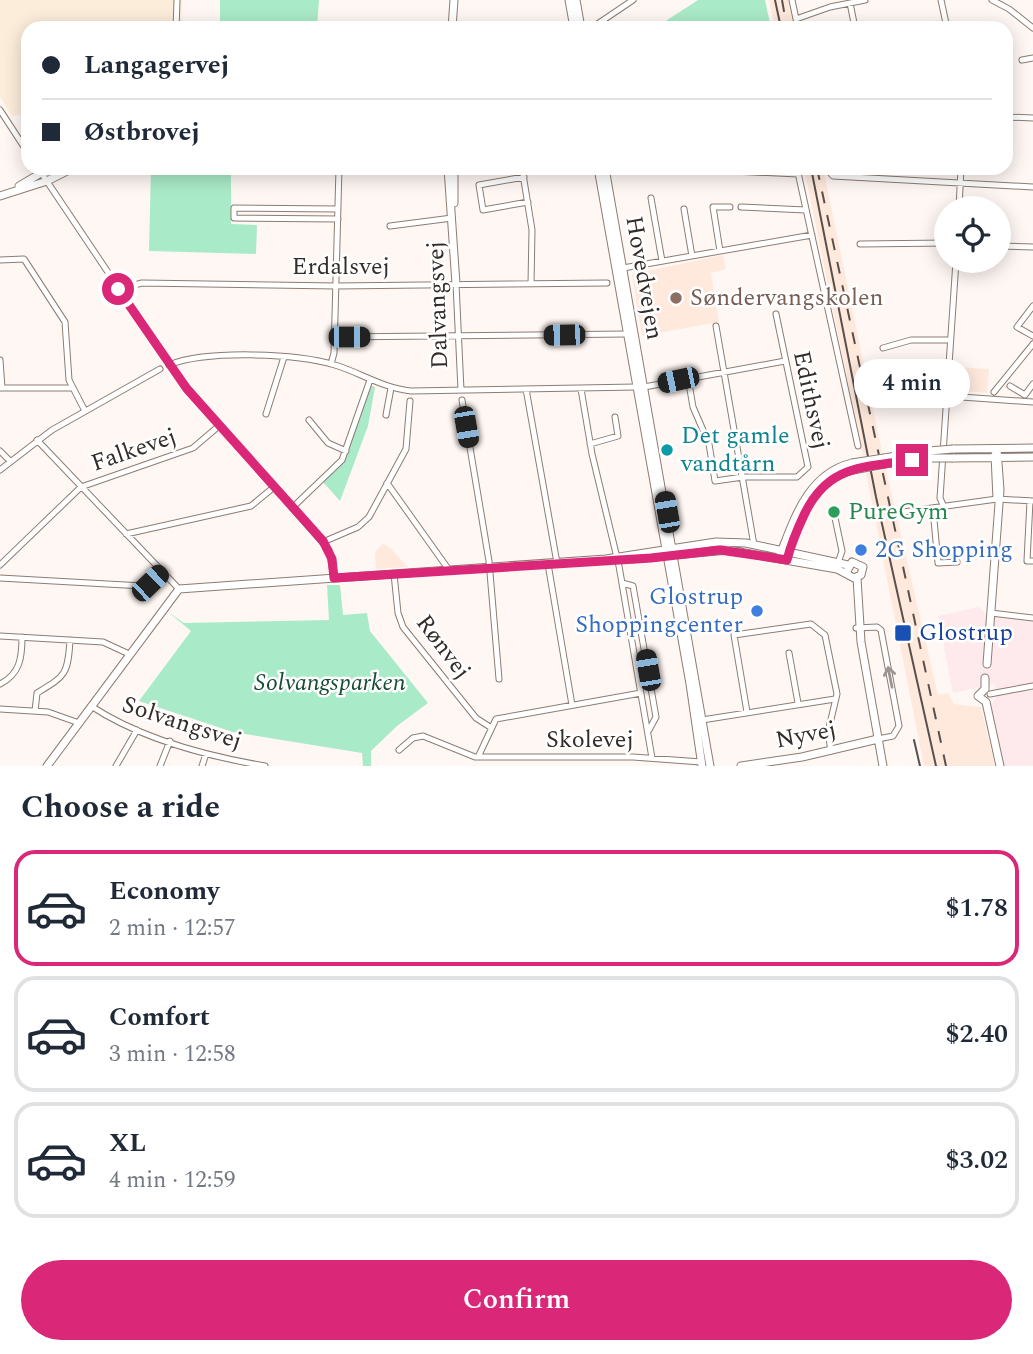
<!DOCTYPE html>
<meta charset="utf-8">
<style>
:root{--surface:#fff;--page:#f2f2f3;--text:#1f2937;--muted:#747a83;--line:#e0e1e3;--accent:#db2777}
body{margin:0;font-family:Spectral,serif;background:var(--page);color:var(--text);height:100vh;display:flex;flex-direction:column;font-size:26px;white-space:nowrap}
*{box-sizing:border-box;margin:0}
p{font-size:23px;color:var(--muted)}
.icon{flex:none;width:38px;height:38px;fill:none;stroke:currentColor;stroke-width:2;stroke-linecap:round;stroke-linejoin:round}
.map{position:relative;height:766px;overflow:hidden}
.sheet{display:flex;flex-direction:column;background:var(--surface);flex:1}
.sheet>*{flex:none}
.guide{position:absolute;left:21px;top:21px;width:992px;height:154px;border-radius:21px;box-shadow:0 4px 18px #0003;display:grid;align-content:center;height:154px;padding:0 21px;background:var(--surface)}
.tools{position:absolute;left:934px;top:196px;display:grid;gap:14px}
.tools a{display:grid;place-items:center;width:77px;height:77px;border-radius:50%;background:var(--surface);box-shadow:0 4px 18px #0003;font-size:35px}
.end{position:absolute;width:32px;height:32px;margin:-16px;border:9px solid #db2777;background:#fff;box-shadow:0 0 0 4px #fff}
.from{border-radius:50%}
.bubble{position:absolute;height:49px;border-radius:24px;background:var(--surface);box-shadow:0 4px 18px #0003;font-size:23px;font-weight:600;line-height:49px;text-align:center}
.car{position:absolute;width:21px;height:42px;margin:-21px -10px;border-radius:9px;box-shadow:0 0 5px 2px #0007;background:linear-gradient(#222 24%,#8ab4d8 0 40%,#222 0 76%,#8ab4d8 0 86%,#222 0)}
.guide b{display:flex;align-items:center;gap:24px;height:66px;font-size:26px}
.guide b+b{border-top:2px solid var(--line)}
.guide i{width:18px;height:18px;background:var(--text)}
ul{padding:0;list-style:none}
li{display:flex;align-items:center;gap:21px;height:116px;margin:0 14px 10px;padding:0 7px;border:4px solid var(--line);border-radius:21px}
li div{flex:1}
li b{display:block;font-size:26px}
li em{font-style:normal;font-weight:600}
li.on{border-color:var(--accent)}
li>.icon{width:63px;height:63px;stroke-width:1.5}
h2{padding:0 21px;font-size:32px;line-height:84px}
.cta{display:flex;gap:14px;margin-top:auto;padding:14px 21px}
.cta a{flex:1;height:80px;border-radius:42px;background:var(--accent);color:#fff;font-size:28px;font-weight:600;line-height:80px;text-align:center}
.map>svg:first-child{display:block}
.commercial{fill:#fee9ec}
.industrial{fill:#fcecda}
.built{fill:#ffe9dd}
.green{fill:#a9eac8}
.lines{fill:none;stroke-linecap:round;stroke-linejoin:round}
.street-casing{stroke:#8d7c72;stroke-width:7}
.secondary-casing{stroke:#8d7c72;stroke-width:9}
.street{stroke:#fff;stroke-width:5}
.secondary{stroke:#fff;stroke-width:7}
.tram{stroke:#58504c;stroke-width:2}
.rail{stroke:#58504c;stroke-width:2;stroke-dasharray:12 12;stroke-linecap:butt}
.secondary-bridge-casing{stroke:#8d7c72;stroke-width:9;stroke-linecap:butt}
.secondary-bridge{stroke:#fff;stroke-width:7}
.oneway{stroke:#9a9694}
.route{stroke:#db2777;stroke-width:9}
.education-dot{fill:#8d6e63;stroke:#fff;stroke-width:2.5}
.culture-dot{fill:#0f9aa8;stroke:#fff;stroke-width:2.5}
.leisure-dot{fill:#2e9e5b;stroke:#fff;stroke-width:2.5}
.shop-dot{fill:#3f7fe0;stroke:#fff;stroke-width:2.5}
.transit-dot{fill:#1a4fb4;stroke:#fff;stroke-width:2.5}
.labels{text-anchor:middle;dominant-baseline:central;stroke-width:5;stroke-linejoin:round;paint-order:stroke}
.street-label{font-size:24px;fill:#342c28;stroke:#fff}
.education-label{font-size:24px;fill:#785e54;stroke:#fff;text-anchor:start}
.culture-label{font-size:24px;fill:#0d838f;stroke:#fff;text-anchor:start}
.leisure-label{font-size:24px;fill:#27864d;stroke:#fff;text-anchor:start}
.shop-label{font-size:24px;fill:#366cbe;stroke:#fff;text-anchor:start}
.transit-label{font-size:24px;fill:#164399;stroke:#fff;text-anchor:start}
.park-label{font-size:24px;font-style:italic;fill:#164b34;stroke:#fff}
</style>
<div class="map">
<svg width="1033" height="766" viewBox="0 0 1033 766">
<rect width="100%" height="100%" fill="#fff7f3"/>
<!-- commercial -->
<path class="commercial" d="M979 607 987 616 1033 621V766H1004L991 705 997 696 994 684 953 693 938 616Z"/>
<!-- industrial -->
<path class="industrial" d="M0 0H182L181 28H28V114L12 116 0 97Z"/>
<!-- built -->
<path class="built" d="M769 0H789L795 28H775Z
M804 168H823L882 452 863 456Z
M723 255 726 269 711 273 719 322 642 336 632 274Z
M955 367 989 369 987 393 953 390Z
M886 470 938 695 948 693 954 704 981 707 995 766H924L866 473Z
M383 543 392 550 408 567 376 569 375 552Z"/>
<!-- green -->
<path class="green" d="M220 0H319L317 28H220Z
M698 0H765L771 28H655Z
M151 168H231V224L257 225 256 254 149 251Z
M370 385 375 387 368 426 340 501 323 482 345 459Z
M327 585H340L343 615 367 613 370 631 428 703 397 726 371 751V766H363L362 753 233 732 139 701 191 631 168 612 184 623 329 620Z"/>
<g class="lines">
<defs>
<path id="street" d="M792 0 796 19 830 7 865 0
M941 0 947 28
M992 0 1009 9 1033 28
M850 3 855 28
M593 27 633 0
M129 28H155
M176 28 177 0
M1022 60 1033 58
M0 110 28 153
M1006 117 1033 118
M38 168 179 378 329 550 334 578
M522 168 532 230 531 284
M668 168 798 174
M797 168 858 446
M826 168 833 176 1033 187
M524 177 479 185 483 210 528 202
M651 198 662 261
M741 207 806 210
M959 208 961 168
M684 209 692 256
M338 219 234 218V208L338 209
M390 226 452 218
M860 244 947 243
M999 246 1033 247
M720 251 713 207H730
M0 260 24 259 65 322 69 380 85 411
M623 268 812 235
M456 284 461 390
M119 289 142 283 336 286 607 283
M1033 306 1017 327 1033 336
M716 326 754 545
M334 337 627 334
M883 348 911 340H950
M0 360 2 388
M331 364 334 353 339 168
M169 365C206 350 296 353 335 365 361 373 383 388 411 391L636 387
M688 378 693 407 709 444 715 481 743 477H797L808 467 776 314
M1010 386 1025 395 1033 384
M644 387 785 361
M0 388H72
M526 389 557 563
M581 389 592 454 619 566 652 758
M994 392 1033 344
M947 396 1033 402
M462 400 489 561 499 679
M266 414 284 357
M386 415 391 388
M309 420 328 443 346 451
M37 440 179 589
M590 444 618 436 615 417
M0 451 10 461
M0 470 52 430 160 369
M387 483 449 570
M1030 501 1027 561H1033
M943 505 940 498 956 261
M292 508 342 460 370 380
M933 509 938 563 957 562
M903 512 997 499 1033 501
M835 518 842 551 838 563
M126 534 251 506 274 487
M323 542 358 527 369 517 406 449 410 401
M548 564 572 705
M0 565 81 487 193 448 220 425
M394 574 398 613 403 627 476 718 490 727
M0 578 143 586 162 572
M622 583 633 586 656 717 649 730
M991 613 1033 618
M856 628 877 627 881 630 899 726 893 736 878 739
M0 636 103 642 129 654
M789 653 798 703
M0 684C20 674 22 658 22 637
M990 694 1033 686
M91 706C141 739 206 756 265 766
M0 709 48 712 79 723
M35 711 37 693C65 676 68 675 70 640
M747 712 734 635 811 624 825 635 837 694 828 732 831 751
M702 720 835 699
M399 750 413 738 423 736 475 757H633L701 762
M479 755 496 719 641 693
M116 766 137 730
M160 766 170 741
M202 766 206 754"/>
<path id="secondary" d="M569 0 574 28
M576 0 581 28
M452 28 454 0
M448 168 456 284
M454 168V203
M598 168 690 684 702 766
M605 168 710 766
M19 186 41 173 66 169
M0 196 47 181 73 168
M953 449 1033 448
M995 455 997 499
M884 458 929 451
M953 458 1033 457
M890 463 929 458
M780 555C795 517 808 474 852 463
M788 556C796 520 815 480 853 470
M632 559 728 550 837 569 854 578 861 575 863 567 852 562 847 571
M857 578 861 642 883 766
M987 664 1000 490 997 449
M985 689 978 696 986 702
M985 689V678
M986 702 1000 766
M47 766 179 589 606 559 716 542 746 543 848 565
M741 766 802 757 878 739"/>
</defs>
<!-- street casing -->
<use href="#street" class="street-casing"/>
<!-- secondary casing -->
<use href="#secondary" class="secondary-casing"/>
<!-- street -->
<use href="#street" class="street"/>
<!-- secondary -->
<use href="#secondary" class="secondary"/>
<!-- tram -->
<path class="tram" d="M775 0 781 28
M811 168 876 497 936 766
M914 740 920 766"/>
<!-- rail -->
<path class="rail" d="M782 0 787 28
M817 168 946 766"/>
<defs>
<path id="secondary-bridge" d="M929 451 953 449
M929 458H953
M852 463 884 458
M853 470 890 463"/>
</defs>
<!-- secondary-bridge casing -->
<use href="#secondary-bridge" class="secondary-bridge-casing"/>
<!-- secondary-bridge -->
<use href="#secondary-bridge" class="secondary-bridge"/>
</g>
<!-- one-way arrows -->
<defs><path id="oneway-shaft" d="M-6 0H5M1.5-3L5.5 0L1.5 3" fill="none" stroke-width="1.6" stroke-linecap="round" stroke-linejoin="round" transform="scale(1.75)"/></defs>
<use class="oneway" href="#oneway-shaft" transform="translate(890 677) rotate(-101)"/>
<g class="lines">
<!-- route -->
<path class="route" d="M118 289 187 389 323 541 332 559 334 578 651 558 720 550 787 560C791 544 797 530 804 515 828 464 863 468 912 460"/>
</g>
<!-- markers -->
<circle class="education-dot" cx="676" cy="298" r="7"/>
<circle class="culture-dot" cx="667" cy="450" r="7"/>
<circle class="leisure-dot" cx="834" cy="512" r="7"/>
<g class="shop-dot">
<circle cx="861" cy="550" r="7"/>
<circle cx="757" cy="611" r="7"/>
</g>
<rect class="transit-dot" x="894" y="624" width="18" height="18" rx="3.5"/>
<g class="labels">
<!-- street labels -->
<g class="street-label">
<text x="341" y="267">Erdalsvej</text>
<text transform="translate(644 278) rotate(80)">Hovedvejen</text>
<text transform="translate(438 305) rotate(-92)">Dalvangsvej</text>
<text transform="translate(811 400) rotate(78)">Edithsvej</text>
<text transform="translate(134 450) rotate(-19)">Falkevej</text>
<text transform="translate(443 647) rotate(53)">Rønvej</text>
<text transform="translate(182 723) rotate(18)">Solvangsvej</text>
<text transform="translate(806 735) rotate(-11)">Nyvej</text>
<text x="590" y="740">Skolevej</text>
</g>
<!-- education labels -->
<g class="education-label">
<text x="690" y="298">Søndervangskolen</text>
</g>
<!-- culture labels -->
<g class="culture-label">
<text x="681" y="436">Det gamle<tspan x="681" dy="28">vandtårn</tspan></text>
</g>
<!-- leisure labels -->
<g class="leisure-label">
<text x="848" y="512">PureGym</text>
</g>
<!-- shop labels -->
<g class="shop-label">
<text x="875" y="550">2G Shopping</text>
<text x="743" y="597" text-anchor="end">Glostrup<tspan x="743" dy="28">Shoppingcenter</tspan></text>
</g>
<!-- transit labels -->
<g class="transit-label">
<text x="919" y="633">Glostrup</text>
</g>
<!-- park labels -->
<g class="park-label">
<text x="330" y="683">Solvangsparken</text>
</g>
</g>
</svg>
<div class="tools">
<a><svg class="icon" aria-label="locate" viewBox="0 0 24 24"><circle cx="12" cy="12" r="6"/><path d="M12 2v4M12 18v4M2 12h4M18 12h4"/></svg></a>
</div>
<i class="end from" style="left:118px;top:289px"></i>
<i class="end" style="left:912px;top:460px"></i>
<div class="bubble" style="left:854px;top:359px;width:116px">4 min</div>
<i class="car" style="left:564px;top:335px;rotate:269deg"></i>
<i class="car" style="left:349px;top:337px;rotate:90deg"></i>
<i class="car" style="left:678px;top:380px;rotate:258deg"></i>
<i class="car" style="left:466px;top:427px;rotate:170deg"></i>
<i class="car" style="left:667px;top:512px;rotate:350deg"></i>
<i class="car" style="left:150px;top:583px;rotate:46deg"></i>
<i class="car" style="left:648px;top:670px;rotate:350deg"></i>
<div class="guide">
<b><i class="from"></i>Langagervej</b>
<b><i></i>Østbrovej</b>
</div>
</div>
<section class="sheet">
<h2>Choose a ride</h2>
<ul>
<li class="on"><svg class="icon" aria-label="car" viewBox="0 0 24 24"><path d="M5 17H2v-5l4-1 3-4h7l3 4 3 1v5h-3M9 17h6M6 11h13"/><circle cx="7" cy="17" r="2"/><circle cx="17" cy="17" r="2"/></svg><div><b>Economy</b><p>2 min · 12:57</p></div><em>$1.78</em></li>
<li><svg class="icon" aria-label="car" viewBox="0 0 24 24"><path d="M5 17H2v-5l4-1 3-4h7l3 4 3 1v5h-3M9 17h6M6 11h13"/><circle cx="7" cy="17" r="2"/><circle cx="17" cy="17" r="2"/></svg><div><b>Comfort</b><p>3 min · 12:58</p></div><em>$2.40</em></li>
<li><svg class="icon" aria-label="car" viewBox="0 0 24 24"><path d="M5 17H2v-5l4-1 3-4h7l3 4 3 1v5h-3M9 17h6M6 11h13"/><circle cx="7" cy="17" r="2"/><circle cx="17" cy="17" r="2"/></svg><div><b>XL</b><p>4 min · 12:59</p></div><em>$3.02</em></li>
</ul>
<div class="cta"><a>Confirm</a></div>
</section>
